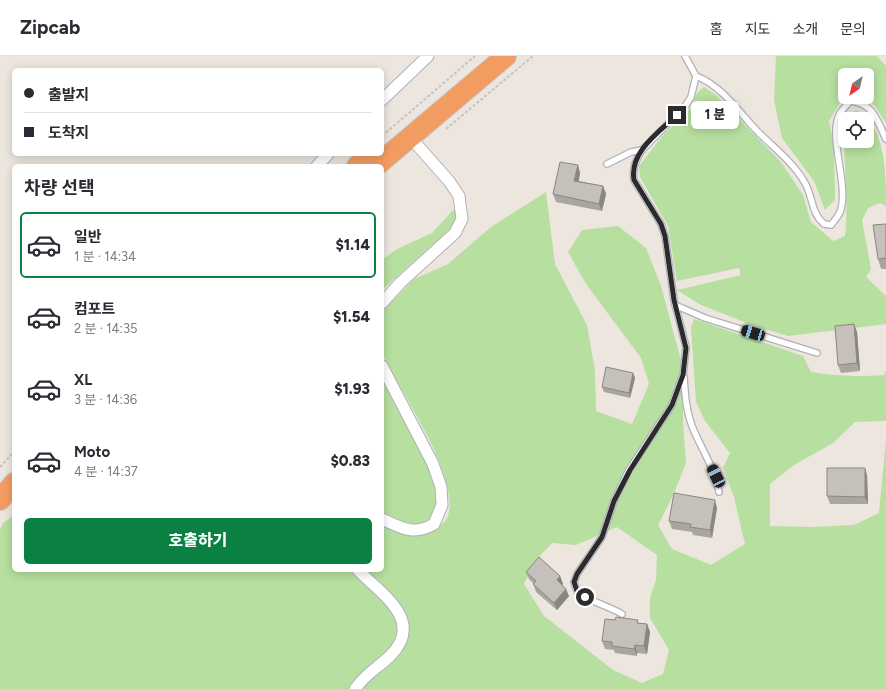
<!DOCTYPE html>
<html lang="ko">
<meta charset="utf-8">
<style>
:root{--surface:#fff;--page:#f7f7f7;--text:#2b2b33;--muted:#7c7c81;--line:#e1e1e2;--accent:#0b8043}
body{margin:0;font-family:Figtree,"Noto Sans KR",sans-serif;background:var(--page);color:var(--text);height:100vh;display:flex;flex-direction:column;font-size:15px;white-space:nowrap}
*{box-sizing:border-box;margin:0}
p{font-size:13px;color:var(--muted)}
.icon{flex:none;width:22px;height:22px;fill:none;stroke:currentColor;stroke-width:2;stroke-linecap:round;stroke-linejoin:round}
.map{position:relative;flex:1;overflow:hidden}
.panel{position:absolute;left:12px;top:108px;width:372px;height:408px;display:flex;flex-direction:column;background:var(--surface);border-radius:6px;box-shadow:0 2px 10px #0003}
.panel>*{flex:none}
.banner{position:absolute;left:12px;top:12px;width:372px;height:88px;border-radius:6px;box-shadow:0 2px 10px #0003;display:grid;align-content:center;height:88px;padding:0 12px;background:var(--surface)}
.needle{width:26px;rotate:214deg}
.tools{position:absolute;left:838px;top:12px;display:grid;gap:8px}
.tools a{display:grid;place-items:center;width:36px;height:36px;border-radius:6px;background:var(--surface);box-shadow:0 2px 10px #0003;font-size:20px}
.end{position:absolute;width:18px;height:18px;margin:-9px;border:5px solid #2b2b2b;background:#fff;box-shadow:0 0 0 2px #fff}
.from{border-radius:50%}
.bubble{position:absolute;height:28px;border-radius:6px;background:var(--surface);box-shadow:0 2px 10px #0003;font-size:13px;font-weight:800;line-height:28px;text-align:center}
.car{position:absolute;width:12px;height:24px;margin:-12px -6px;border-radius:5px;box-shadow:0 0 3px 1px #0007;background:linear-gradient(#222 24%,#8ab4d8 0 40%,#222 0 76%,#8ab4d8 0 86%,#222 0)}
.banner b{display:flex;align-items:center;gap:14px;height:38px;font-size:15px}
.banner b+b{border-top:1px solid var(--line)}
.banner i{width:10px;height:10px;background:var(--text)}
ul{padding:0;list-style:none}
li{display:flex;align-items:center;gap:12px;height:66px;margin:0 8px 6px;padding:0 4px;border:2px solid transparent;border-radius:6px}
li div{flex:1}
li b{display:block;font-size:15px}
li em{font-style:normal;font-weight:800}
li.selected{border-color:var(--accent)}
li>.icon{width:36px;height:36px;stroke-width:1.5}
h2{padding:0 12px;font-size:18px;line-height:48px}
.button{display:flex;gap:8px;margin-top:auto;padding:8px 12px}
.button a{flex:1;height:46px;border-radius:6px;background:var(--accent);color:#fff;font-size:16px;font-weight:800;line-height:46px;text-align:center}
header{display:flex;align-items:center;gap:24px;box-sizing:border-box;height:56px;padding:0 20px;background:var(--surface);border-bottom:1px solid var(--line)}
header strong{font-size:19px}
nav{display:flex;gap:22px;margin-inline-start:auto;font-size:14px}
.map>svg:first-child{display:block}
.green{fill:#b7df9f;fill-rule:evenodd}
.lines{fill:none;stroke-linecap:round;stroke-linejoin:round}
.service-casing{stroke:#afb1bb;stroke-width:8}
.minor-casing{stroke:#afb1bb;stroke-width:13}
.motorway-casing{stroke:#c4c4c4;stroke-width:22}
.path{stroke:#c4c4c4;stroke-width:2;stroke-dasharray:3 2;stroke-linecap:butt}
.service{stroke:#fff;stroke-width:5.5}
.minor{stroke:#fff;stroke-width:11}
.motorway{stroke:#f39c62;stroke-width:20}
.wall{fill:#a9a5a0}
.shaded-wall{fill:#8a8682}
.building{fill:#c5c0ba;stroke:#8a8682}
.route{stroke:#2b2b2b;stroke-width:5}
</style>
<header>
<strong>Zipcab</strong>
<nav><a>홈</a><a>지도</a><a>소개</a><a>문의</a></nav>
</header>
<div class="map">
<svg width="886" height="633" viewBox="0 0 886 633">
<rect width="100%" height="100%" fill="#ece6df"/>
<!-- green -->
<path class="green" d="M776 0H877L886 10V67L874 49 866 41 867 19H845V41H847L839 48 829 65 834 90 835 144 825 154 814 125 782 82 774 44Z
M704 31 715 38 781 106 803 139 811 166 833 185 845 180C849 142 843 105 844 67L845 66V85H867V63H848L856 54C860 57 866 59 869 63 886 87 886 121 886 150L880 147 868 152 862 164 871 213 866 221 886 240V268L788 280 749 268 699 248 677 234 741 219 739 212 677 225 668 170 640 121 639 110 664 78 691 52 697 37Z
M546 136 555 208 587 269 595 315 596 355 632 368 649 328 641 302 586 228 568 196 582 174 618 170 646 192 661 230 683 312V367L686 407 672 442 658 469 672 493 711 509 745 488 734 441 723 412 730 397 705 365 696 346 691 272 694 263 803 300 811 316C836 320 859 321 884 319L886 314V365L855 366 833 387 794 409 770 428V470L813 471 854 469 879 457 886 384V633H363L365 625 378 615 389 609 403 591 408 569 402 551 363 514H382V469C399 477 423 488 438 471 442 468 447 464 448 460 460 418 400 337 383 298 378 287 382 268 382 255L414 223 448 208 491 171ZM617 471 657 499 656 524 650 542V562L669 594 663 618 642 627 613 614 544 560 524 528 536 504 552 487 576 489Z
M453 154 458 157 452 171 382 234V204L397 193 432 177Z
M382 322 430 414 437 437 436 453 431 463 425 468 409 470 382 458Z
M14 459V514H352C376 536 419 565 384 600 371 612 357 617 349 633H0V473L3 467Z"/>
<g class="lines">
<defs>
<path id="service" d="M685 0 696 20C722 30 738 55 757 75 774 92 793 106 805 127 813 141 811 157 824 168L831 169C834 165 838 161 840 156 850 131 827 79 840 57 843 53 847 49 850 45 873 47 877 64 886 83
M607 108 631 96 642 94
M675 249 705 262 817 297
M684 321C685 338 686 354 692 370 701 393 715 412 719 436
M622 558C611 551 583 543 577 535 576 533 575 529 574 526L577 518 602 481 614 445 629 414 672 349 683 319 686 291 674 244 665 180 661 168 634 124C632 112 636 104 642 94L686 49 691 41 696 20"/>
<path id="minor" d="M382 44 428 0
M317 110 328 98
M382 247 400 227 455 177 462 163 459 140 449 125 410 81
M382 310 433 408 441 431 442 449 434 468C413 480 402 472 382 463
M355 633C367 616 377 613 391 599 425 564 380 537 358 514"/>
<path id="motorway" d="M357 110 371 98
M376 110 506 0
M0 444 14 427"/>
</defs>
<!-- service casing -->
<use href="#service" class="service-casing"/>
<!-- minor casing -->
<use href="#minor" class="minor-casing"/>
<!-- motorway casing -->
<use href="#motorway" class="motorway-casing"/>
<!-- path -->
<path class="path" d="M446 73 533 0
M382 80 475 0
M0 411 14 396"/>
<!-- service -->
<use href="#service" class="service"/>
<!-- minor -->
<use href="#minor" class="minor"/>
<!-- motorway -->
<use href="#motorway" class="motorway"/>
</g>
<!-- wall -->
<path class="wall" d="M578 109 580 117 579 125 603 130 606 138 602 155 556 146 553 138Z
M886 168V213H881L878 203Z
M854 268 857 276 860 315 841 317 838 309Z
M633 317 635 322 630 342 604 336 602 331Z
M867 419 868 448H830L827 440Z
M717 452 712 482 693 479 692 476 672 473 669 465Z
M526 516 560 520 563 528 562 529 569 540 557 554 536 536 533 527 529 523Z
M639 567 647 568 650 576 647 598 637 597V600L615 597 614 594 605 593 602 585Z"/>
<!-- shaded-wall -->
<path class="shaded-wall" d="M578 109 580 117 577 132 574 125Z
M603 130 606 138 602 155 599 148Z
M854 268 857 276 860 315 857 307Z
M633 317 635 322 630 342 629 337Z
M865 412 867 419 868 448 865 441Z
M715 444 717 452 712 482 710 474Z
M560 520 563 528 559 532 557 524Z
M566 533 569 540 557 554 554 547Z
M647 568 650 576 647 598 644 590Z
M635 589 637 597V600L634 593Z"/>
<!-- building -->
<path class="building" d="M560 106 578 109 574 125 603 130 599 148 553 138Z
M886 168V202L878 203 873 169Z
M854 268 857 307 838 309 835 270Z
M606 311 633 317 629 337 602 331Z
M827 412H865V441L827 440Z
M674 437 715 444 710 474 690 471 691 468 669 465Z
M539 501 560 520 557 524 566 533 554 547 533 528 536 525 526 516Z
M616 561 638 564 637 567 647 568 644 590 635 589 634 593 612 590V586L602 585 605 563 615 564Z"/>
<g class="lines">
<!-- route -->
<path class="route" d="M585 541 577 535 574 526 577 518 602 481 614 445 630 414 672 349 683 319 686 292 674 244 665 180 661 168 634 124C629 96 659 76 677 59"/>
</g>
</svg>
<div class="tools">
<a><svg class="needle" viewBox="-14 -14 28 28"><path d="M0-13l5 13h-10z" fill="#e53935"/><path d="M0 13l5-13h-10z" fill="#7c7c81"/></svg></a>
<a><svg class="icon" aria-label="locate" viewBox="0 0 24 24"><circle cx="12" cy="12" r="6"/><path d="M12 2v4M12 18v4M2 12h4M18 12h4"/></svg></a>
</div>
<i class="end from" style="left:585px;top:541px"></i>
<i class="end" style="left:677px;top:59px"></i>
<div class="bubble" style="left:691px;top:45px;width:48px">1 분</div>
<i class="car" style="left:753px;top:277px;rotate:287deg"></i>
<i class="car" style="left:716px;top:420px;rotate:334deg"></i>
<div class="banner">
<b><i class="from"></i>출발지</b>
<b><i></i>도착지</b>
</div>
<section class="panel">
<h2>차량 선택</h2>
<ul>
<li class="selected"><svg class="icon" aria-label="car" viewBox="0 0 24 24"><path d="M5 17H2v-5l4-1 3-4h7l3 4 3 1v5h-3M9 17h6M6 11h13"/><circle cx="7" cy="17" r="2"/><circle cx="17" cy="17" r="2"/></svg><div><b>일반</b><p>1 분 · 14:34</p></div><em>$1.14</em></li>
<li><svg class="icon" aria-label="car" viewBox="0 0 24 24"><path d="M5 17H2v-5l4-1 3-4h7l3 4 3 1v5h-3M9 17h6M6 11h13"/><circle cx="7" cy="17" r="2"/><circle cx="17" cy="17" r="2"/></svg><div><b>컴포트</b><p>2 분 · 14:35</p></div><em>$1.54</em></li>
<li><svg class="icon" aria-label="car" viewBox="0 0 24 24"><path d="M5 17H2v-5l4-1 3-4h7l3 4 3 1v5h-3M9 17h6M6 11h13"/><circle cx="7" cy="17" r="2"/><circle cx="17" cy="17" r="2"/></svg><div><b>XL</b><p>3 분 · 14:36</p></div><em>$1.93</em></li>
<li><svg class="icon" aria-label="car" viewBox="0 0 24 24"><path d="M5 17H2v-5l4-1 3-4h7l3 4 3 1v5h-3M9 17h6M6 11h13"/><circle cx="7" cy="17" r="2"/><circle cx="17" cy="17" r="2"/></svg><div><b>Moto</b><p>4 분 · 14:37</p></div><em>$0.83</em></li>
</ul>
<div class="button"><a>호출하기</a></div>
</section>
</div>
